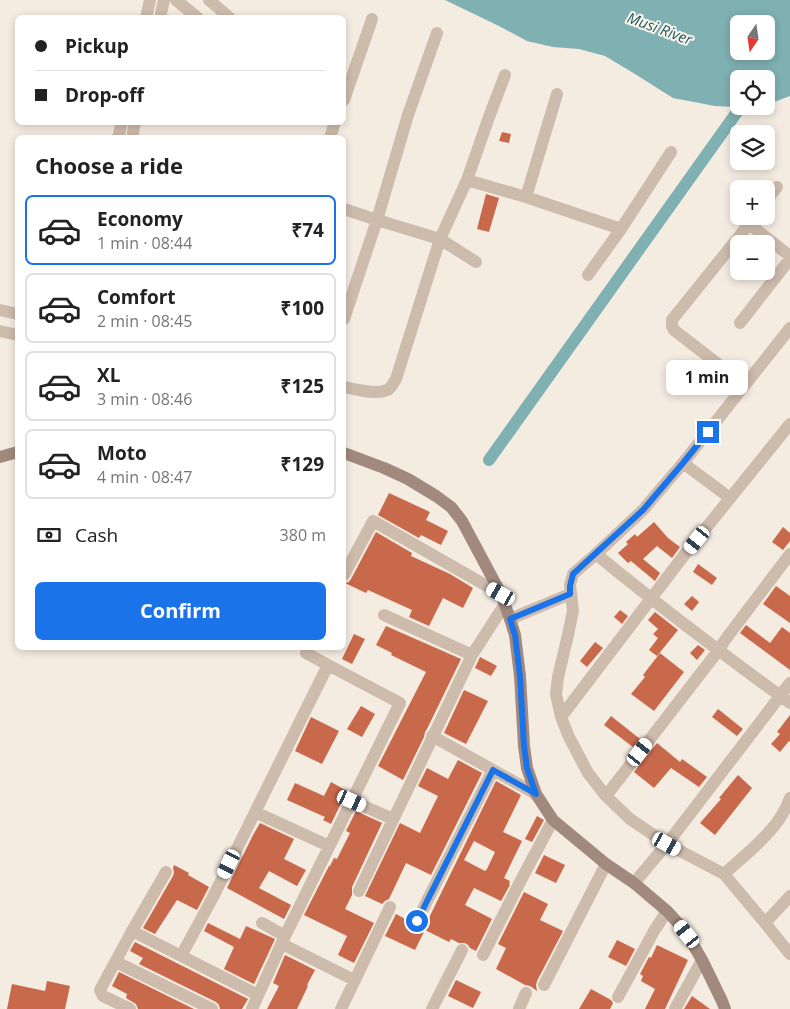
<!DOCTYPE html>
<meta charset="utf-8">
<style>
:root{--surface:#fff;--page:#f2f2f2;--text:#222;--muted:#767676;--line:#e0e0e0;--accent:#1a73e8}
body{margin:0;font-family:"Open Sans",sans-serif;background:var(--page);color:var(--text);height:100vh;display:flex;flex-direction:column;font-size:19px;white-space:nowrap}
*{box-sizing:border-box;margin:0}
p{font-size:16px;color:var(--muted)}
.icon{flex:none;width:28px;height:28px;fill:none;stroke:currentColor;stroke-width:2;stroke-linecap:round;stroke-linejoin:round}
.map{position:relative;flex:1;overflow:hidden}
.drawer{position:absolute;left:15px;top:135px;width:331px;height:515px;display:flex;flex-direction:column;background:var(--surface);border-radius:8px;box-shadow:0 2px 8px #0003}
.drawer>*{flex:none}
.guide{position:absolute;left:15px;top:15px;width:331px;height:110px;border-radius:8px;box-shadow:0 2px 8px #0003;display:grid;align-content:center;height:110px;padding:0 20px;background:var(--surface)}
.needle{width:32px;rotate:193deg}
.fabs{position:absolute;left:730px;top:15px;display:grid;gap:10px}
.fabs a{display:grid;place-items:center;width:45px;height:45px;border-radius:8px;background:var(--surface);box-shadow:0 2px 8px #0003;font-size:25px}
.end{position:absolute;width:22px;height:22px;margin:-11px;border:6px solid #1a73e8;background:#fff;box-shadow:0 0 0 2px #fff}
.from{border-radius:50%}
.bubble{position:absolute;height:35px;border-radius:8px;background:var(--surface);box-shadow:0 2px 8px #0003;font-size:16px;font-weight:700;line-height:35px;text-align:center}
.car{position:absolute;width:15px;height:30px;margin:-15px -8px;border-radius:6px;box-shadow:0 0 4px 1px #0007;background:linear-gradient(#fff 24%,#345 0 40%,#fff 0 76%,#345 0 86%,#fff 0)}
.guide b{display:flex;align-items:center;gap:18px;height:48px;font-size:19px}
.guide b+b{border-top:1px solid var(--line)}
.guide i{width:12px;height:12px;background:var(--text)}
ul{padding:0;list-style:none}
li{display:flex;align-items:center;gap:15px;height:70px;margin:0 10px 8px;padding:0 10px;border:2px solid var(--line);border-radius:8px}
li div{flex:1}
li b{display:block;font-size:19px}
li em{font-style:normal;font-weight:700}
li.active{border-color:var(--accent)}
li>.icon{width:45px;height:45px;stroke-width:1.5}
h2{padding:0 20px;font-size:22px;line-height:60px}
.pay{display:flex;align-items:center;gap:12px;height:55px;padding:0 20px;font-size:19px}
.pay p{margin-inline-start:auto}
.primary-button{display:flex;gap:10px;margin-top:auto;padding:10px 20px}
.primary-button a{flex:1;height:58px;border-radius:8px;background:var(--accent);color:#fff;font-size:20px;font-weight:700;line-height:58px;text-align:center}
.map>svg:first-child{display:block}
.water{fill:#7fb0b2;fill-rule:evenodd}
.lines{fill:none;stroke-linecap:round;stroke-linejoin:round}
.canal{stroke:#7fb0b2;stroke-width:12}
.building{fill:#c8694b;fill-rule:evenodd}
.street{stroke:#cdbbac;stroke-width:12}
.secondary{stroke:#a18a7d;stroke-width:12}
.route{stroke:#1a73e8;stroke-width:6}
.labels{text-anchor:middle;dominant-baseline:central;stroke-width:4;stroke-linejoin:round;paint-order:stroke}
.water-label{font-size:15px;font-style:italic;fill:#1f5a5e;stroke:#fbf5ee}
</style>
<div class="map">
<svg width="790" height="1009" viewBox="0 0 790 1009">
<rect width="100%" height="100%" fill="#f4ebe1"/>
<!-- water -->
<path class="water" d="M445 0H790V96L766 105V79H739V106H761L755 108 715 106 673 98 635 74 605 56 579 49 553 47 527 41 499 26ZM739 24H766V51H739Z"/>
<g class="lines">
<!-- canal -->
<path class="canal" d="M489 460 737 112"/>
</g>
<!-- building -->
<path class="building" d="M502 132 511 134 509 143 499 141Z
M486 194 499 198 489 232 477 229Z
M389 493 430 512 426 520 448 531 441 545 421 535 419 538 378 515Z
M654 522 668 538 680 547 672 558 657 546 643 559 660 573 655 581 631 561 628 563 618 553 628 544 626 542 635 534 637 537Z
M783 527 790 533V541L783 550 772 542Z
M376 532 412 553 411 556 450 574 473 588 463 608 443 598 429 626 409 617 412 610 368 590 366 593 345 583 349 582 351 579Z
M698 564 717 578 712 585 693 572Z
M776 586 790 596V623L763 604Z
M692 596 699 602 692 611 684 604Z
M620 610 628 616 622 624 614 617Z
M655 612 678 630 657 656 649 650 658 638 653 634 658 629 648 620Z
M746 625 770 643 782 627 790 633V670L740 633Z
M386 626 461 659 427 729 425 732 424 737 403 780 378 766 426 672 391 655 392 653 376 645Z
M354 634 365 639 352 664 342 659Z
M595 642 603 648 587 667 580 661Z
M698 645 705 650 697 660 690 653Z
M660 653 684 672 654 711 631 694 645 677 643 675Z
M480 657 497 666 491 676 475 668Z
M464 690 488 701 466 744 444 733Z
M361 706 375 714 362 737 347 729Z
M718 709 743 729 737 736 712 717Z
M790 715V742L789 741 780 752 771 744 780 734 777 732Z
M611 716 640 739 633 747 604 725Z
M311 717 339 731 322 764 295 751Z
M657 743 680 762 682 759 707 777 699 787 671 768 654 788 634 772Z
M458 760 482 773 431 875 406 863 389 899 385 901 382 904 365 896 400 823 420 833 438 796 418 786 427 768 448 779Z
M738 775 752 788 715 835 700 823 721 799 719 798Z
M496 781 521 795 503 832 522 841 504 878 510 881 509 884 510 885 501 901 474 888 465 905 492 919 476 951 470 948 468 945 465 943H459L451 939 449 942 425 930 415 950 385 936 396 914 409 921 410 925 413 928 417 929 422 927 424 928ZM474 841 495 852 487 869 485 871 464 860Z
M331 782 347 791 331 824 323 820 325 817 287 800 295 783 324 796Z
M356 811 382 823 352 887V895L345 909 374 923 354 963 338 955 347 936 304 915 329 866H330L334 858 337 859 350 833 346 831Z
M537 816 544 820 532 842 525 839Z
M260 823 294 839 284 859 306 870 297 886 269 871 259 888 291 905 284 919 227 888 253 835Z
M544 855 565 865 556 883 535 873Z
M174 865 189 873 188 875 209 887 197 910 177 900 155 934 143 928 173 876 174 872 173 868Z
M524 892 548 904 540 920 563 931 537 981 536 985 537 991 530 986 525 985 496 969 506 948 498 944Z
M208 923 240 939 246 926 275 939 254 984 224 969 234 947 204 931Z
M617 940 635 949 626 966 608 957Z
M135 942 248 999 242 1009H220L219 1005 216 1002 139 964 143 958 130 951Z
M657 945 688 960 665 1009H645L655 989 641 981 643 976 640 974 649 957 651 958Z
M285 955 315 970 307 985 308 986 297 1009H267L279 986 273 983Z
M119 972 194 1009H138L136 1004 126 998 127 994 112 986Z
M456 980 481 992 473 1008 448 996Z
M47 981 70 986 65 1009H7L12 984 45 991Z
M591 989 611 1000 613 1003 610 1009H579Z
M692 996 710 1009H684Z"/>
<g class="lines">
<!-- street -->
<path class="street" d="M176 0 198 18
M209 0 230 18
M146 18 150 0
M160 18 164 0
M344 100 372 19
M118 138 122 122
M132 138 135 122
M330 138 335 122
M467 180 526 197 621 229 671 152
M526 197 557 94
M766 201 777 187
M344 209 377 220 440 239 467 180 489 117 505 75
M588 275 621 229
M0 310 18 314
M344 319 377 220 408 115 437 33
M740 323 790 259
M790 328 683 463 643 510 596 554C659 606 724 655 790 703
M0 331 18 335
M745 385 674 330 672 326V320L749 224 790 256
M344 387C355 389 379 396 389 389 392 386 394 382 396 379L440 239 476 262
M683 463 730 498
M596 554 573 574 570 585 573 611 568 635 558 677 556 694 561 717 569 737 588 773 606 796 630 819 667 844 724 874 765 923 790 954
M344 575 373 521 501 594
M384 615 472 655
M510 619 570 594
M308 648 306 653 328 665
M561 717 685 554 790 424
M432 736 536 794
M606 796 718 651 725 640 790 554
M352 801 393 819
M255 812 329 846
M724 874C747 853 780 829 790 798
M634 883 667 844 790 683
M359 891 472 655 505 604
M417 921 493 770
M262 923 285 936
M765 923 790 896
M132 931 258 995
M282 944 354 980
M483 955 521 880 553 820
M181 956 212 899 328 665 400 703 285 936 252 1009
M116 962 212 1009
M544 985 606 864
M618 997 654 931 667 911
M130 1009 103 996 100 990 132 931 166 872
M341 1009 390 907
M432 1009 462 950
M519 1009 526 993
M675 1009 702 960"/>
<!-- secondary -->
<path class="secondary" d="M344 453 384 468 408 479 436 496 451 507 462 521 501 594 510 619 515 635 520 676 524 746 527 768 536 794 553 820 606 864 634 883 667 911 678 923 687 934 702 960 722 1001 725 1009
M0 457 18 452"/>
</g>
<g class="lines">
<!-- route -->
<path class="route" d="M417 921 493 770 536 794 527 768 524 746 520 676 515 635 510 619 570 594V586L573 574 643 510 683 463 708 432"/>
</g>
<g class="labels">
<!-- water labels -->
<g class="water-label">
<text transform="translate(660 28) rotate(20)">Musi River</text>
</g>
</g>
</svg>
<div class="fabs">
<a><svg class="needle" viewBox="-14 -14 28 28"><path d="M0-13l5 13h-10z" fill="#e53935"/><path d="M0 13l5-13h-10z" fill="#767676"/></svg></a>
<a><svg class="icon" aria-label="locate" viewBox="0 0 24 24"><circle cx="12" cy="12" r="6"/><path d="M12 2v4M12 18v4M2 12h4M18 12h4"/></svg></a>
<a><svg class="icon" aria-label="layers" viewBox="0 0 24 24"><path d="M12 4l9 5-9 5-9-5zM3 14l9 5 9-5"/></svg></a>
<a>+</a>
<a>−</a>
</div>
<i class="end from" style="left:417px;top:921px"></i>
<i class="end" style="left:708px;top:432px"></i>
<div class="bubble" style="left:666px;top:360px;width:82px">1 min</div>
<i class="car" style="left:697px;top:540px;rotate:219deg"></i>
<i class="car" style="left:501px;top:594px;rotate:299deg"></i>
<i class="car" style="left:640px;top:752px;rotate:37deg"></i>
<i class="car" style="left:352px;top:801px;rotate:114deg"></i>
<i class="car" style="left:667px;top:844px;rotate:119deg"></i>
<i class="car" style="left:229px;top:864px;rotate:206deg"></i>
<i class="car" style="left:687px;top:934px;rotate:321deg"></i>
<div class="guide">
<b><i class="from"></i>Pickup</b>
<b><i></i>Drop-off</b>
</div>
<section class="drawer">
<h2>Choose a ride</h2>
<ul>
<li class="active"><svg class="icon" aria-label="car" viewBox="0 0 24 24"><path d="M5 17H2v-5l4-1 3-4h7l3 4 3 1v5h-3M9 17h6M6 11h13"/><circle cx="7" cy="17" r="2"/><circle cx="17" cy="17" r="2"/></svg><div><b>Economy</b><p>1 min · 08:44</p></div><em>₹74</em></li>
<li><svg class="icon" aria-label="car" viewBox="0 0 24 24"><path d="M5 17H2v-5l4-1 3-4h7l3 4 3 1v5h-3M9 17h6M6 11h13"/><circle cx="7" cy="17" r="2"/><circle cx="17" cy="17" r="2"/></svg><div><b>Comfort</b><p>2 min · 08:45</p></div><em>₹100</em></li>
<li><svg class="icon" aria-label="car" viewBox="0 0 24 24"><path d="M5 17H2v-5l4-1 3-4h7l3 4 3 1v5h-3M9 17h6M6 11h13"/><circle cx="7" cy="17" r="2"/><circle cx="17" cy="17" r="2"/></svg><div><b>XL</b><p>3 min · 08:46</p></div><em>₹125</em></li>
<li><svg class="icon" aria-label="car" viewBox="0 0 24 24"><path d="M5 17H2v-5l4-1 3-4h7l3 4 3 1v5h-3M9 17h6M6 11h13"/><circle cx="7" cy="17" r="2"/><circle cx="17" cy="17" r="2"/></svg><div><b>Moto</b><p>4 min · 08:47</p></div><em>₹129</em></li>
</ul>
<div class="pay"><svg class="icon" aria-label="cash" viewBox="0 0 24 24"><path d="M3 7h18v10H3z"/><circle cx="12" cy="12" r="2"/></svg>Cash<p>380 m</p></div>
<div class="primary-button"><a>Confirm</a></div>
</section>
</div>
